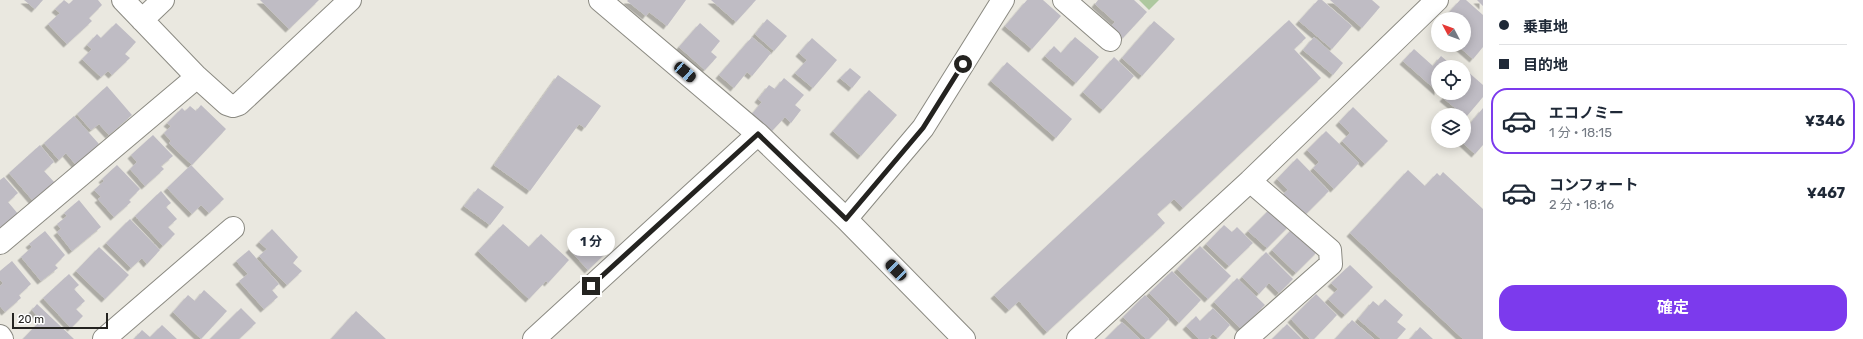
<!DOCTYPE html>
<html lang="ja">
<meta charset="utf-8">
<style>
:root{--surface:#fff;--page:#f6f6f7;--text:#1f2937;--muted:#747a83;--line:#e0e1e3;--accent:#7c3aed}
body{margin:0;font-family:Rubik,"Noto Sans JP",sans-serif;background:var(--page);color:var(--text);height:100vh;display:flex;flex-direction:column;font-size:15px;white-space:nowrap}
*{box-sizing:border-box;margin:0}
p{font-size:13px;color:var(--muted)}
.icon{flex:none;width:22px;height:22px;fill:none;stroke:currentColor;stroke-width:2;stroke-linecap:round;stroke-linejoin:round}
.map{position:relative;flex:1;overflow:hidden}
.drawer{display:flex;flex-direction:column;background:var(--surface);width:380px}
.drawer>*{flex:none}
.guide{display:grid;align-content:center;height:88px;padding:0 16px;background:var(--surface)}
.needle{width:26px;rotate:311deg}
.buttons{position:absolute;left:1431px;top:12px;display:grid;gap:8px}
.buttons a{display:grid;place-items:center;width:40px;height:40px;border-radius:50%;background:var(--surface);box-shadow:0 2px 10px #0003;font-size:20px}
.scale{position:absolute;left:12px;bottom:10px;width:96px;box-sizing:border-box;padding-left:4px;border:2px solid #242320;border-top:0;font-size:11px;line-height:14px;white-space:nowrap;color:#242320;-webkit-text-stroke:3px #fff;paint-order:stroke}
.end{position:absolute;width:18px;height:18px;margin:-9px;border:5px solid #242320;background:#fff;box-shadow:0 0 0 2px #fff}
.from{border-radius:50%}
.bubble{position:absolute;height:28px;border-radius:14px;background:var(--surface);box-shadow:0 2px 10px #0003;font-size:13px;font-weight:700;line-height:28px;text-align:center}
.car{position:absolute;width:12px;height:24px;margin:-12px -6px;border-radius:5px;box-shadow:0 0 3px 1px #0007;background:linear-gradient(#222 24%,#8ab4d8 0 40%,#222 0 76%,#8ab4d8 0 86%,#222 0)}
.guide b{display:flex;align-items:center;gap:14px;height:38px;font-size:15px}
.guide b+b{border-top:1px solid var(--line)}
.guide i{width:10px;height:10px;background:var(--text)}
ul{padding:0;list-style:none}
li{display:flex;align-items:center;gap:12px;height:66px;margin:0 8px 6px;padding:0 8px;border:2px solid transparent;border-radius:16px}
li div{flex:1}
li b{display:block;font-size:15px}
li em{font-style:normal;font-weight:700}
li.active{border-color:var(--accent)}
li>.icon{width:36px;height:36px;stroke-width:1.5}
.primary-button{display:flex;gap:8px;margin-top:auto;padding:8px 16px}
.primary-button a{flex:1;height:46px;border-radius:16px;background:var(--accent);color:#fff;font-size:16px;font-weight:700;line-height:46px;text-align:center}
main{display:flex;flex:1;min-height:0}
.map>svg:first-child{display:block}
.green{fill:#aec89f}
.building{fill:#bfbcc4;filter:url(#shadow)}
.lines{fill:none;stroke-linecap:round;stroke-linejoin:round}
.minor-casing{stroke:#8b8a82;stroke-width:24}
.minor{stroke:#fff;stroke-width:22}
.route{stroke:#242320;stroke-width:5}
</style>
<main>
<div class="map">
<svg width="1483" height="339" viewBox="0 0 1483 339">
<defs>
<filter id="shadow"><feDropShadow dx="-3.5" dy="3.5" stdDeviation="0" flood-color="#0004"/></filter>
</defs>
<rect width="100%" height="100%" fill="#eae8e0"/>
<!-- green -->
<path class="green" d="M1139 0H1159L1149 10Z"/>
<!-- building -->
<path class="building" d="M24 0H43L35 9Z
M64 0 69 4 73 0H98L102 5 89 18 92 21 67 44 48 24 60 13 55 9Z
M260 0H319L289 29Z
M628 0H686L667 26 649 12 646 16 627 1Z
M711 0H756L736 22Z
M1027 0H1043L1061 16 1032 49 1005 26Z
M1098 0H1134L1147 12 1123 38 1111 26 1115 22 1095 4Z
M1318 0H1322L1352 26 1332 49 1299 21Z
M1330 0H1372L1380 7 1362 28Z
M1460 0H1466L1483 15V47L1473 59 1457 45H1464V19H1448L1445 17Z
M1477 0H1483V6Z
M767 19 787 36 774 51 755 34Z
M1289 20 1306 38 1294 49 1321 78 1183 208 1174 199 1157 214 1165 223 1047 332 1019 301 1009 310 994 295Z
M1154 21 1175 39 1142 76 1122 58Z
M116 23 136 42 125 54 130 58 112 75 108 71 101 77 82 59 92 49 87 45 97 34 101 38Z
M700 23 720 41 711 52 717 57 705 70 679 47Z
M752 37 771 53 752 76 747 72 734 88 719 75Z
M1075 37 1099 57 1076 83 1045 56 1054 46 1061 53Z
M1314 37 1343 63 1333 75 1303 50Z
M812 38 837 60 813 88 795 73 807 60 799 53Z
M1414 49 1433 66 1441 56 1454 67H1438V92L1403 61Z
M1114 57 1134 76 1103 110 1083 92Z
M1007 62 1072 119 1056 138 991 81Z
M850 68 861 77 852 88 840 78Z
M1467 71 1483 85V97L1466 117 1443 98 1448 93H1464V75Z
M558 75 601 106 585 128 579 124 530 191 494 165Z
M784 78 804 95 795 105 801 110 791 123 785 117 772 131 752 114 762 102 758 99 769 85 775 89Z
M107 86 132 115 109 135 99 124 91 130 77 114Z
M869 90 897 115 861 156 833 131Z
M201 105 226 129 192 165 169 143 171 141 164 133 171 126 167 123 182 108 185 111 190 106 196 111Z
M1353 107 1388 141 1365 164 1342 141 1350 133 1339 122Z
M1483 108V145L1475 154 1461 141H1464V131Z
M74 116 99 144 76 165 66 153 59 160 44 143Z
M1326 131 1359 163 1334 189 1313 168 1319 162 1307 150Z
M153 135 173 156 161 166 164 169 145 186 130 169 137 162 131 155Z
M40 145 54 162 44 171 55 183 34 202 9 173Z
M1297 158 1329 191 1303 217 1281 196 1288 190 1277 179Z
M117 165 140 189 129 200 131 202 114 217 98 199 101 197 94 190 104 181 102 179Z
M191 165 224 199 209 213 201 205 192 214 167 188Z
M1408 170 1425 186 1437 173 1440 176 1443 172 1483 209V339H1463L1350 233Z
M4 177 18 193 8 202 19 215 0 232V180Z
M478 188 504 207 490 225 464 206Z
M161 191 171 203 166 207 177 219 168 227 175 234 163 246 135 216Z
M79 200 101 227 72 251 57 232 61 229 57 224 67 216 64 213Z
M1272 207 1290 225 1267 248 1248 231Z
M130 219 160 250 147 264 142 258 131 268 106 243Z
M503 224 529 247 541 234 569 260 548 283 546 281 529 299 478 251Z
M1224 225 1232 232 1237 227 1253 243 1229 266 1206 244Z
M1294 227 1318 251 1296 273 1272 250Z
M272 229 298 257 293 263 302 271 287 285 259 256 267 249 259 242Z
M589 230 608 251 588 270 569 249Z
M45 231 65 255 55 265 58 268 41 281 21 257 32 247 29 244Z
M1200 246 1231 276 1208 299 1177 269Z
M99 247 129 275 105 299 76 271Z
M249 250 279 284 272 290 278 297 264 309 239 281 248 274 236 261Z
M1266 252 1293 279 1279 293 1269 283 1259 294 1242 277Z
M12 261 31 284 19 295 21 298 5 312 0 306V286L3 283 0 280V271Z
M1350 265 1373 287 1345 315 1328 299 1338 289 1331 283Z
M1172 271 1201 300 1179 323 1149 293Z
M69 274 79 285 74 289 85 301 76 309 83 316 71 328 43 298Z
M1237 278 1265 305 1241 329 1214 302Z
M204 290 227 311 201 339 173 312 188 295 195 301Z
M1316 294 1337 315 1314 339H1310L1291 319Z
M1145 295 1169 319 1149 339H1146L1123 317Z
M1385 299 1403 315 1397 322 1406 329 1397 339H1381L1358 319 1373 301 1379 306Z
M37 304 74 339H23L41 320 32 310Z
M241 308 256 323 239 339H210Z
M1213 308 1230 325 1218 338 1213 334 1208 339H1199L1186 326 1196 316 1200 321Z
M356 311 386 339H331Z
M1352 320 1374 339H1335Z
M1122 322 1140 339H1105Z
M1287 324 1302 339H1272Z
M162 325 177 339H134L142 330 150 337Z
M1420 327 1433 339H1410Z"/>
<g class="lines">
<defs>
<path id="minor" d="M123 0 197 77 227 104 233 106 239 104 350 0
M600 0 758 134 846 219 964 339
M1064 0 1110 40
M142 20 163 0
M846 219 923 128 1003 0
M0 243 197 77
M0 336 2 339
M104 339 233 228
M534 339 758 134
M1078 339 1250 181 1437 0
M1246 339 1331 264 1330 250 1250 181"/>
</defs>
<!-- minor casing -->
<use href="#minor" class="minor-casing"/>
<!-- minor -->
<use href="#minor" class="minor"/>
</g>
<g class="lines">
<!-- route -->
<path class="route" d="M591 286 758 134 846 219 923 128 963 64"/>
</g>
</svg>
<div class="buttons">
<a><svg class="needle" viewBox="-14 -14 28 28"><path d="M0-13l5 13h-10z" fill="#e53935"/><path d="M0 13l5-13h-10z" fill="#747a83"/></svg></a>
<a><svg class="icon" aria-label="locate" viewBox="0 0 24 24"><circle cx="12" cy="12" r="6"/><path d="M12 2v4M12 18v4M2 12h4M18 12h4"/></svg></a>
<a><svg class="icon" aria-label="layers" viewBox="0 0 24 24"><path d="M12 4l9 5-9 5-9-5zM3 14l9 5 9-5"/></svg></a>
</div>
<div class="scale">20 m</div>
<i class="end from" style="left:963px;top:64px"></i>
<i class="end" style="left:591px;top:286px"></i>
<div class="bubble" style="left:567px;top:228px;width:48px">1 分</div>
<i class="car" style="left:685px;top:72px;rotate:131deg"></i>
<i class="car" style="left:896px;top:270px;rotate:316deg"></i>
</div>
<section class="drawer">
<div class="guide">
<b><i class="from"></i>乗車地</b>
<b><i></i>目的地</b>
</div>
<ul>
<li class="active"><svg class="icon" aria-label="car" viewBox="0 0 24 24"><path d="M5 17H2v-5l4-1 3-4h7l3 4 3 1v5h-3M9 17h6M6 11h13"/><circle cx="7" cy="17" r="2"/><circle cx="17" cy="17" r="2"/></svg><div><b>エコノミー</b><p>1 分 · 18:15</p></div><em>¥346</em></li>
<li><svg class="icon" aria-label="car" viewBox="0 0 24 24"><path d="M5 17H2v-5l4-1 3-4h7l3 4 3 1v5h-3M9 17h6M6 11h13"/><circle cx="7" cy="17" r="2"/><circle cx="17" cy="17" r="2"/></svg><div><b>コンフォート</b><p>2 分 · 18:16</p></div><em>¥467</em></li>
</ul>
<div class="primary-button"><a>確定</a></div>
</section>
</main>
